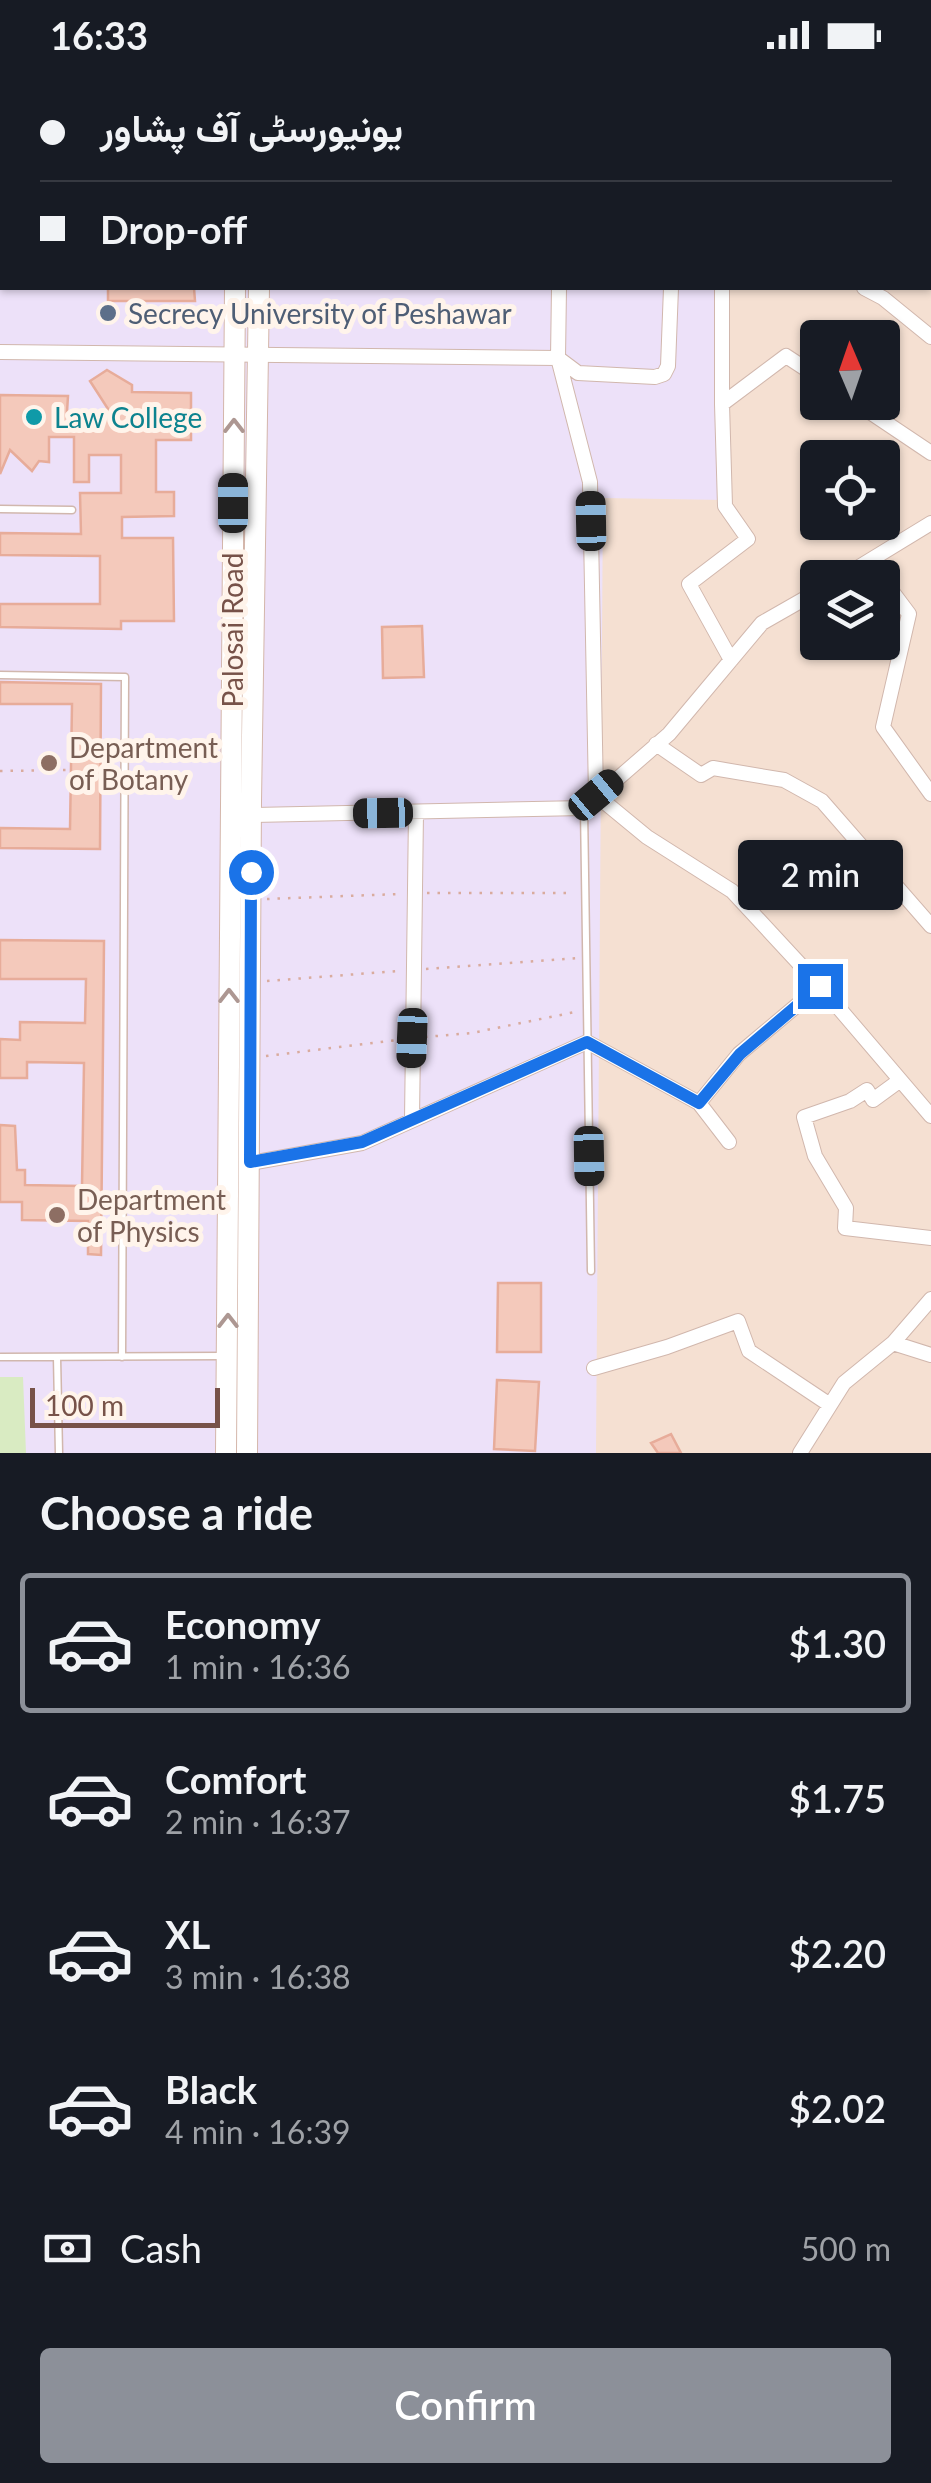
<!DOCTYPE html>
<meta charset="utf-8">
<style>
:root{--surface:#171b24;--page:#20242c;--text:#f1f3f6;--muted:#9ea1a6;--line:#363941;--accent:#8c9099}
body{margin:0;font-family:Lato,Vazirmatn,sans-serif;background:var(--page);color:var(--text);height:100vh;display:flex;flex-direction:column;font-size:38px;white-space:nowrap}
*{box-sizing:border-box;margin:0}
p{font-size:32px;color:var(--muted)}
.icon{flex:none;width:55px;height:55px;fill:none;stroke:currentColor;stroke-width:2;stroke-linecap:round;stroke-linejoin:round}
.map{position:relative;height:1383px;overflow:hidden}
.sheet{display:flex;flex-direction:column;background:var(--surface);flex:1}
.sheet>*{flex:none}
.hud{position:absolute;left:0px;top:0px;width:932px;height:220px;box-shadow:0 2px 8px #0004;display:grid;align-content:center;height:220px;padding:0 40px;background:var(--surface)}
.needle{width:65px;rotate:358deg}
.controls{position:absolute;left:800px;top:250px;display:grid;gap:20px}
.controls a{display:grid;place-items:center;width:100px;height:100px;border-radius:10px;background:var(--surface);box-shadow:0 2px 8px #0004;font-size:50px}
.scale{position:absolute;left:30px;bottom:25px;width:190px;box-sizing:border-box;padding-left:10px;border:5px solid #775249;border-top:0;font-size:28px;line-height:35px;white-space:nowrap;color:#775249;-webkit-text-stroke:8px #fff4eb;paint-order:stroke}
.end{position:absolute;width:45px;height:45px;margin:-22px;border:12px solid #1a73e8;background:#fff;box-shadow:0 0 0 5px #fff}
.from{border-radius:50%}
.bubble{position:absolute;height:70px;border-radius:10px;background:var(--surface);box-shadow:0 2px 8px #0004;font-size:32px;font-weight:600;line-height:70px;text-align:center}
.car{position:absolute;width:30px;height:60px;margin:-30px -15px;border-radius:12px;box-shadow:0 0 8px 2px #0007;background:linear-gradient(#222 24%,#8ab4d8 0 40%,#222 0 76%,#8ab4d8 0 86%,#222 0)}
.hud b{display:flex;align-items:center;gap:35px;height:95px;font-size:38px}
.hud b+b{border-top:2px solid var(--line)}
.hud i{width:25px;height:25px;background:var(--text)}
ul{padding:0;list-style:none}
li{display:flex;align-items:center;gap:30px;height:140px;margin:0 20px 15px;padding:0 20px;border:5px solid transparent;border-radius:10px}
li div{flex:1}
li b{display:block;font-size:38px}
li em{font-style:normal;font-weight:600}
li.active{border-color:var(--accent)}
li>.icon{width:90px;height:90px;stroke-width:1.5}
h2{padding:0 40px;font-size:45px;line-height:120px}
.pay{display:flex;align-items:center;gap:25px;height:110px;padding:0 40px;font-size:38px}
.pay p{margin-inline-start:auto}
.button{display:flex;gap:20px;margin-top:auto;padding:20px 40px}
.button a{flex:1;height:115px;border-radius:10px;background:var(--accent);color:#fff;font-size:40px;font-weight:600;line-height:115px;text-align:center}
.status{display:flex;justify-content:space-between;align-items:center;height:70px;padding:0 50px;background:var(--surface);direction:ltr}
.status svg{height:28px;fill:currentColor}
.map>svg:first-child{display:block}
.residential{fill:#f5e0d2;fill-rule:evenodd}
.education{fill:#ede1f9}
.green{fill:#d9ebc2}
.building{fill:#f4c9bb;stroke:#e7ac9a;stroke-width:2.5}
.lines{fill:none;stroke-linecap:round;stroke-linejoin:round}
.lane-casing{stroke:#d1b7ad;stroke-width:9}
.street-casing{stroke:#d1b7ad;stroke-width:16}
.secondary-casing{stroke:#d4b6aa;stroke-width:22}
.path{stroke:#d9ab9e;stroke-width:2.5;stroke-dasharray:2.5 8;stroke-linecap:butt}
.lane{stroke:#fff;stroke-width:6}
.street{stroke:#fff;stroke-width:14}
.secondary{stroke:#fff;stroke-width:20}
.oneway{stroke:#ad9792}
.route{stroke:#1a73e8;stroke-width:12}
.service-dot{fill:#5c6f8a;stroke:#fff4eb;stroke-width:4}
.culture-dot{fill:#0f9aa8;stroke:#fff4eb;stroke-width:4}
.education-dot{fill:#8d6e63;stroke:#fff4eb;stroke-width:4}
.labels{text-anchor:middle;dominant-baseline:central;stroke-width:10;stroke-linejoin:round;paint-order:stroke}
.service-label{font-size:28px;fill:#4e5e75;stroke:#fff4eb;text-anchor:start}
.culture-label{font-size:28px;fill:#0d838f;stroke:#fff4eb;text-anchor:start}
.street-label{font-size:28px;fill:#775249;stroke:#fff4eb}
.education-label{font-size:28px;fill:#785e54;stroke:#fff4eb;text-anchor:start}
</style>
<div class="status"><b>16:33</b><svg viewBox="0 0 49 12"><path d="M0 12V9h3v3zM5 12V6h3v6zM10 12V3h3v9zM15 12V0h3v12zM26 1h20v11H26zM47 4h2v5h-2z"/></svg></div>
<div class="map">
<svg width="931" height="1383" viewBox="0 0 931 1383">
<rect width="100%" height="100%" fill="#fdf0e4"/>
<!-- residential -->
<path class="residential" d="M257 0H931V1383H248L256 218H930V2ZM818 268H882V332H818ZM818 388H882V452H818ZM818 508H882V572H818Z"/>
<!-- education -->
<path class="education" d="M0 0H726L2 2V218H726L725 430 603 428 596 1383H0Z"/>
<!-- green -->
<path class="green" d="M0 1307H23L26 1383H0Z"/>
<!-- building -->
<path class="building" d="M108 218H194L195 231H108Z
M107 300 132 315V322L191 323V370H156V422H174V446L122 447V468H173L174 551H121V559L0 557V534H100V486L0 485V463L81 464 80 423H121V385H89V412H74V367H49V392L39 391 32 401 10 380 0 404V325L68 326 67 342H110L90 311Z
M422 556 424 607 383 608 382 557Z
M0 612 101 614 100 779 0 778V758L70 759 72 634H0Z
M0 870 104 871 101 1185 88 1184V1151L22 1150V1132H0V1055L15 1056 17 1100H25V1115L82 1116 84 993 27 992V1008H0V969L20 970V952L85 953 86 909H0Z
M498 1213H541V1282H497Z
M497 1310 539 1312 535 1381 494 1379Z
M671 1364 681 1383H658L651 1373Z"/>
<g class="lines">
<defs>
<path id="lane" d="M0 439 72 440
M0 605 125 607 122 1287
M584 738 591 1201
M0 1287 224 1286
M57 1287 59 1383"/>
<path id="street" d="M924 0 925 2
M561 2V0
M676 2V0
M726 2V0
M930 14 931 16
M930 83 931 82
M930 142H931
M930 174 931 175
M559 218 558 288 590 412 596 725 647 767 732 821 820 916 931 1046
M864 218 883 228 931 267
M0 282 558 288 578 303 655 307 664 304 668 296 671 218
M855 332 931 383
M722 334V218
M841 508 931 453
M882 508 909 544 883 657 931 724
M731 590 689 514 748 469 725 436 722 334 786 286 818 307
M656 674 701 705 713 698 784 710 822 731 931 856
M251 745 584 738 669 664 762 553 818 521
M899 1011 873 1030 867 1020 850 1031 804 1047 815 1086 846 1138 845 1158 931 1168
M699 1033 739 984 820 916
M412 1050 416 742
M250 1093 362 1073 587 972 699 1033 729 1072
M893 1273 931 1285
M594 1298 667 1277 738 1251 749 1281 830 1335
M800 1383 844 1313 893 1273 931 1229"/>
<path id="secondary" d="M236 2V0
M259 2V0
M226 1383 235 218
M247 1383 251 731 259 218"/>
</defs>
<!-- lane casing -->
<use href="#lane" class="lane-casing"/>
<!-- street casing -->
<use href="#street" class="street-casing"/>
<!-- secondary casing -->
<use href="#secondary" class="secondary-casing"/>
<!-- path -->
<path class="path" d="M0 701 71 700
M427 823H574
M267 829 399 824
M426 899 578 888
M267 911 398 901
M425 967 472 963 575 942
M266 986 397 970"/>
<!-- lane -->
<use href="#lane" class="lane"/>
<!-- street -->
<use href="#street" class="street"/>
<!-- secondary -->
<use href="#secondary" class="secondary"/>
</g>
<!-- one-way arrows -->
<defs><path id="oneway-chevron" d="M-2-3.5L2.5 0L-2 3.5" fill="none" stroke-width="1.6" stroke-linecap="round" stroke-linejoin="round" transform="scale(2.5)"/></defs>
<g class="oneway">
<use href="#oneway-chevron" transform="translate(234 356) rotate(-90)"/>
<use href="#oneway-chevron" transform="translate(229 926) rotate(-90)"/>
<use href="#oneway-chevron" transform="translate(228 1251) rotate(-90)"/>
</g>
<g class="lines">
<!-- route -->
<path class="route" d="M251 802 250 1092 362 1072 587 972 699 1033 740 984 820 916"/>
</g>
<!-- markers -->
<circle class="service-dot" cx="108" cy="243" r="10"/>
<circle class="culture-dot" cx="34" cy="347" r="10"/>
<g class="education-dot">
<circle cx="49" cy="693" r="10"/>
<circle cx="57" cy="1145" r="10"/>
</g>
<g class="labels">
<!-- service labels -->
<g class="service-label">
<text x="128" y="243">Secrecy University of Peshawar</text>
</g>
<!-- culture labels -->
<g class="culture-label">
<text x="54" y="347">Law College</text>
</g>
<!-- street labels -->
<g class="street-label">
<text transform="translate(232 560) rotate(-90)">Palosai Road</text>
</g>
<!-- education labels -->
<g class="education-label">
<text x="69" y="677">Department<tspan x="69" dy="32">of Botany</tspan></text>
<text x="77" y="1129">Department<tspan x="77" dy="32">of Physics</tspan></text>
</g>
</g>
</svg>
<div class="controls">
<a><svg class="needle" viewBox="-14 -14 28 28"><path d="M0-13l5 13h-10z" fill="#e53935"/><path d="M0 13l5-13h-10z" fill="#9ea1a6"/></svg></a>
<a><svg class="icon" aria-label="locate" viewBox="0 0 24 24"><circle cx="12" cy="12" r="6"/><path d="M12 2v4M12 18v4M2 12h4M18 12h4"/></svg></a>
<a><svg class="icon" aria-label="layers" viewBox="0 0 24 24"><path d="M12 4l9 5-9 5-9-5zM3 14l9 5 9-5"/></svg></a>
</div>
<div class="scale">100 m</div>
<i class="end from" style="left:251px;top:802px"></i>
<i class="end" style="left:820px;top:916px"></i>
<div class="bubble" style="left:738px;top:770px;width:165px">2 min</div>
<i class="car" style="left:233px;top:433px;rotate:0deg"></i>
<i class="car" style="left:591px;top:451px;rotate:359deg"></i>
<i class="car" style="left:596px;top:725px;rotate:50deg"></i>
<i class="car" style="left:383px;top:743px;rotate:269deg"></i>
<i class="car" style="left:412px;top:968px;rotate:182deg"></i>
<i class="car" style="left:589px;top:1086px;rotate:179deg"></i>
<div class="hud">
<b><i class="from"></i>یونیورسٹی آف پشاور</b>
<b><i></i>Drop-off</b>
</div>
</div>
<section class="sheet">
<h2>Choose a ride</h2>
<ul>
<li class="active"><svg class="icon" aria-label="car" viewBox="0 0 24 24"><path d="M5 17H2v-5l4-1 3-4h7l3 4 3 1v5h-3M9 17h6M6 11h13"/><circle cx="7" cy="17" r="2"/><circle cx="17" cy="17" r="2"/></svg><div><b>Economy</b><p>1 min · 16:36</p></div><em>$1.30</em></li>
<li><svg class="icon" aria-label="car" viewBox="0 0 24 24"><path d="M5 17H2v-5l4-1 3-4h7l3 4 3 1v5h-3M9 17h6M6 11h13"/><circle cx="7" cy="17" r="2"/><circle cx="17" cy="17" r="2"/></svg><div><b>Comfort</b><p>2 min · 16:37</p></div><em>$1.75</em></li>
<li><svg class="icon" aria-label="car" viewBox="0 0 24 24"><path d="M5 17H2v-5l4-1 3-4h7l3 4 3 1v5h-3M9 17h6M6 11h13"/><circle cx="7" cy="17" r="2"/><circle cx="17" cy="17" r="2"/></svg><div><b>XL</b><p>3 min · 16:38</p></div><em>$2.20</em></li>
<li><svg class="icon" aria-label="car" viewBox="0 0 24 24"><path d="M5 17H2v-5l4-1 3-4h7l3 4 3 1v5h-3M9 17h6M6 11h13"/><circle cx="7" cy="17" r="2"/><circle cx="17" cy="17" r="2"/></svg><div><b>Black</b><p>4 min · 16:39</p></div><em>$2.02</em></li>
</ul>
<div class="pay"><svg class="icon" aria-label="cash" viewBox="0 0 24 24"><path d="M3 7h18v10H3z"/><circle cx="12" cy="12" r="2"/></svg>Cash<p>500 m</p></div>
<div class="button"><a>Confirm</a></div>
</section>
